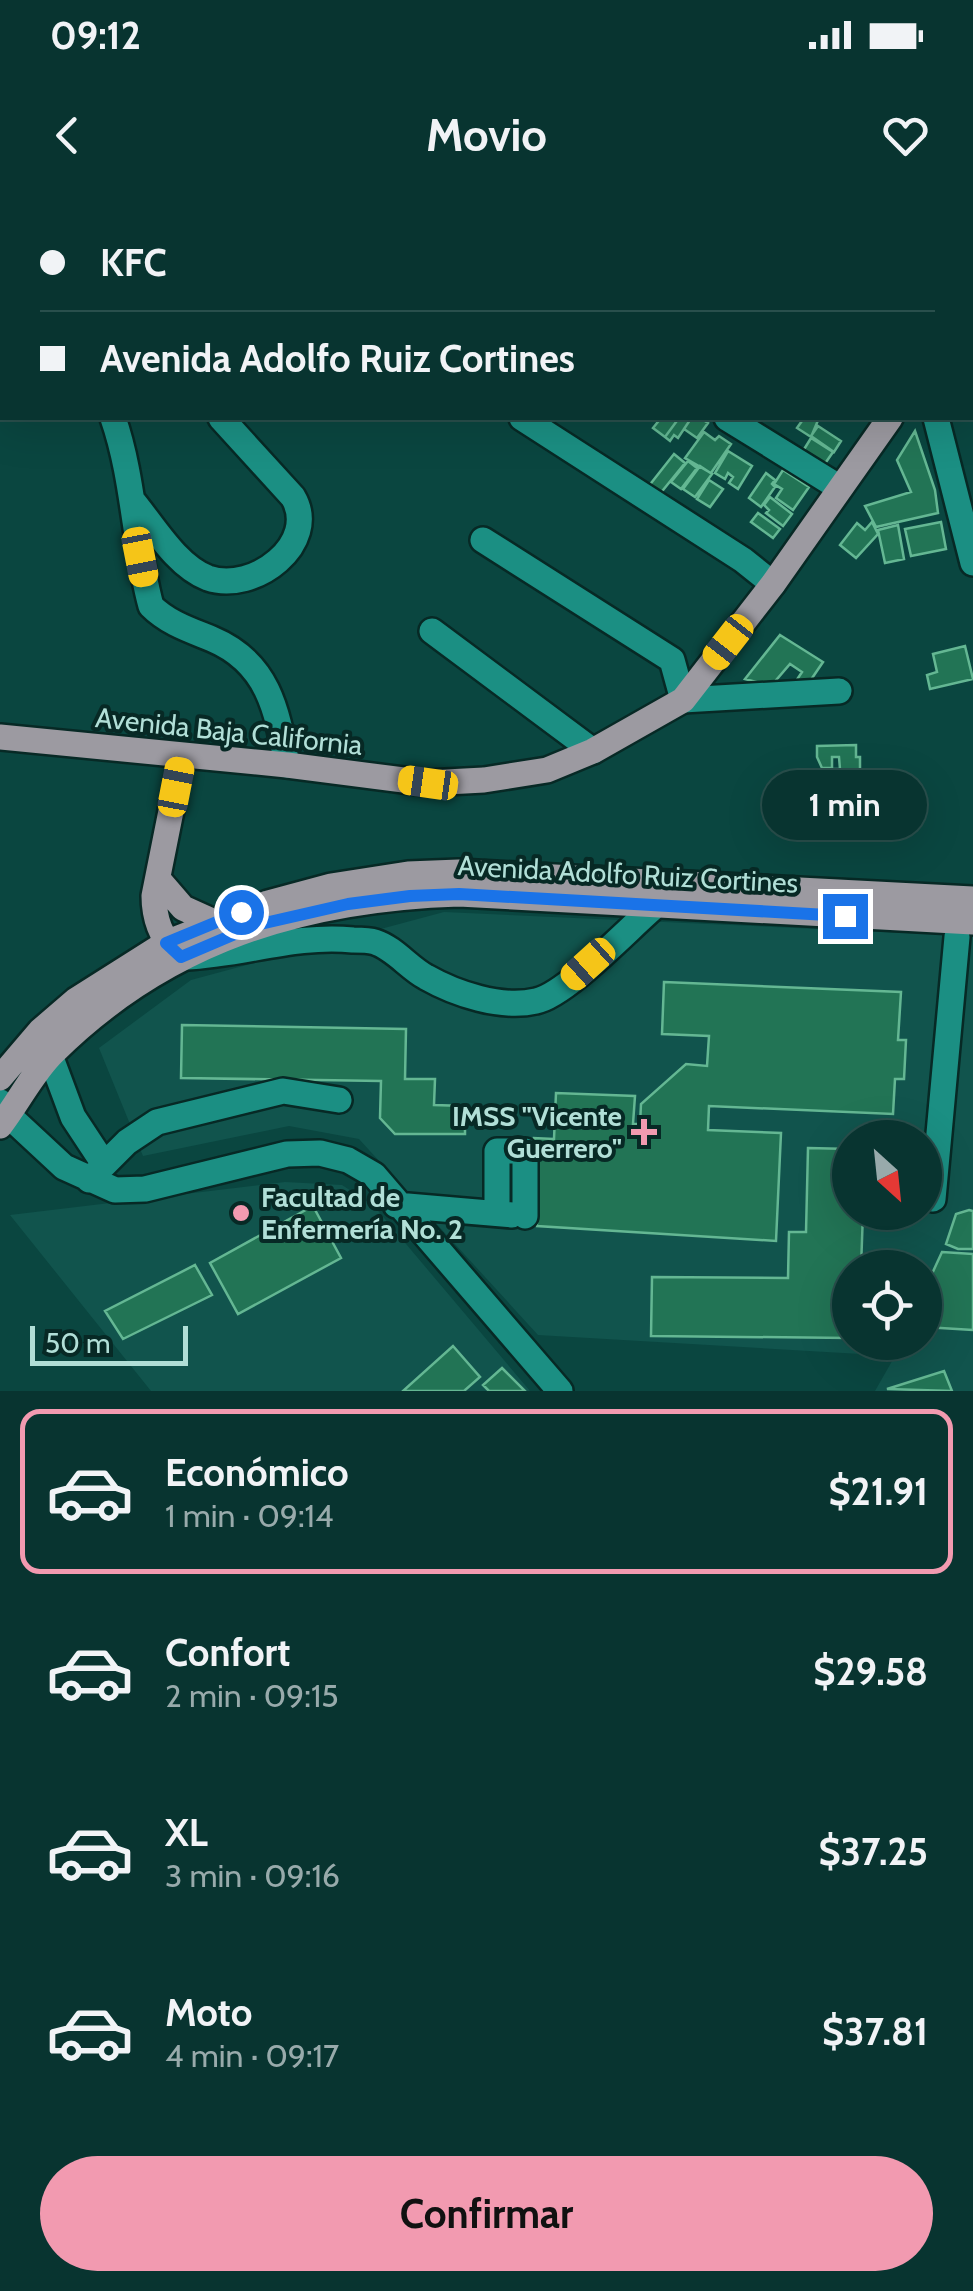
<!DOCTYPE html>
<html lang="es">
<meta charset="utf-8">
<style>
:root{--surface:#083430;--page:#113c38;--text:#f1f3f6;--muted:#98aaab;--line:#294f4c;--accent:#f29ab0}
body{margin:0;font-family:Cabin,sans-serif;background:var(--page);color:var(--text);height:100vh;display:flex;flex-direction:column;font-size:38px;white-space:nowrap}
*{box-sizing:border-box;margin:0}
p{font-size:32px;color:var(--muted)}
.icon{flex:none;width:55px;height:55px;fill:none;stroke:currentColor;stroke-width:2;stroke-linecap:round;stroke-linejoin:round}
.map{position:relative;height:1191px;overflow:hidden}
.panel{display:flex;flex-direction:column;background:var(--surface);flex:1}
.panel>*{flex:none}
.banner{position:absolute;left:0px;top:0px;width:975px;height:220px;box-shadow:0 10px 40px #0002,0 0 0 2px var(--line);display:grid;align-content:center;height:220px;padding:0 40px;background:var(--surface)}
.needle{width:65px;rotate:153deg}
.fabs{position:absolute;left:832px;top:920px;display:grid;gap:20px}
.fabs a{display:grid;place-items:center;width:110px;height:110px;border-radius:50%;background:var(--surface);box-shadow:0 10px 40px #0002,0 0 0 2px var(--line);font-size:50px}
.scale{position:absolute;left:30px;bottom:25px;width:158px;box-sizing:border-box;padding-left:10px;border:5px solid #b1dfd7;border-top:0;font-size:28px;line-height:35px;white-space:nowrap;color:#b1dfd7;-webkit-text-stroke:8px #072925;paint-order:stroke}
.end{position:absolute;width:45px;height:45px;margin:-22px;border:12px solid #1a73e8;background:#fff;box-shadow:0 0 0 5px #fff}
.from{border-radius:50%}
.bubble{position:absolute;height:70px;border-radius:35px;background:var(--surface);box-shadow:0 10px 40px #0002,0 0 0 2px var(--line);font-size:32px;font-weight:700;line-height:70px;text-align:center}
.car{position:absolute;width:30px;height:60px;margin:-30px -15px;border-radius:12px;box-shadow:0 0 8px 2px #0007;background:linear-gradient(#f5c518 24%,#345 0 40%,#f5c518 0 76%,#345 0 86%,#f5c518 0)}
.banner b{display:flex;align-items:center;gap:35px;height:95px;font-size:38px}
.banner b+b{border-top:2px solid var(--line)}
.banner i{width:25px;height:25px;background:var(--text)}
ul{padding:18px 0 0;list-style:none}
li{display:flex;align-items:center;gap:30px;height:165px;margin:0 20px 15px;padding:0 20px;border:5px solid transparent;border-radius:20px}
li div{flex:1}
li b{display:block;font-size:38px}
li em{font-style:normal;font-weight:700}
li.selected{border-color:var(--accent)}
li>.icon{width:90px;height:90px;stroke-width:1.5}
.button{display:flex;gap:20px;margin-top:auto;padding:20px 40px}
.button a{flex:1;height:115px;border-radius:60px;background:var(--accent);color:#111;font-size:40px;font-weight:700;line-height:115px;text-align:center}
.status{display:flex;justify-content:space-between;align-items:center;height:70px;padding:0 50px;background:var(--surface);direction:ltr}
.status svg{height:28px;fill:currentColor}
header{display:flex;justify-content:space-between;align-items:center;height:130px;padding:0 40px;background:var(--surface);font-size:45px;font-weight:700}
.map>svg:first-child{display:block}
.built{fill:#11544d;fill-rule:evenodd}
.building{fill:#227455;stroke:#64b793;stroke-width:2.5}
.lines{fill:none;stroke-linecap:round;stroke-linejoin:round}
.minor-casing{stroke:#072925;stroke-width:30}
.major-casing{stroke:#072925;stroke-width:30}
.minor{stroke:#1b8f83;stroke-width:25}
.major{stroke:#9c9aa1;stroke-width:25}
.route{stroke:#1a73e8;stroke-width:12}
.poi-dot{fill:#f29ab0;stroke:#072925;stroke-width:4}
.labels{text-anchor:middle;dominant-baseline:central;stroke-width:8;stroke-linejoin:round;paint-order:stroke}
.street-label{font-size:28px;fill:#b1dfd7;stroke:#072925}
.poi-label{font-size:28px;font-weight:bold;fill:#b1dfd7;stroke:#072925;text-anchor:end}
</style>
<div class="status"><b>09:12</b><svg viewBox="0 0 49 12"><path d="M0 12V9h3v3zM5 12V6h3v6zM10 12V3h3v9zM15 12V0h3v12zM26 1h20v11H26zM47 4h2v5h-2z"/></svg></div>
<header><svg class="icon" aria-label="back" viewBox="0 0 24 24"><path d="M15 5l-7 7 7 7"/></svg>Movio<svg class="icon" aria-label="heart" viewBox="0 0 24 24"><path d="M12 20l-8-8c-3-5 5-10 8-4 3-6 11-1 8 4z"/></svg></header>
<div class="map">
<svg width="973" height="1191" viewBox="0 0 973 1191">
<rect width="100%" height="100%" fill="#0a4640"/>
<!-- built -->
<path class="built" d="M444 712 973 736V1191H875L895 1156 538 1135 359 939 289 926 143 956 99 848 191 780ZM850 938H925V1012H850ZM850 1068H925V1142H850Z
M285 982 342 985 374 1006 530 1191H151L10 1015Z"/>
<!-- building -->
<path class="building" d="M661 218H679L665 237 653 228Z
M679 218 690 220 678 238 674 235 670 241 665 237Z
M686 218H700L708 223 697 238 684 229 690 220Z
M804 218H819L811 237 797 228Z
M818 226 841 241 834 252 811 236Z
M915 231 935 290 938 313 876 327 865 306 911 292 897 260Z
M704 232 715 240 719 236 731 244 711 273 685 258Z
M811 238 833 252 824 265 803 251Z
M728 251 752 266 738 289 729 283 733 277 728 273 725 279 715 273Z
M674 254 685 263 659 295 648 287Z
M688 261 697 268 681 289 671 282Z
M700 266 712 274 695 297 683 289Z
M783 270 809 287 793 310 776 298 782 289 774 284Z
M766 273 775 280 772 284 775 287 761 307 749 298Z
M709 280 723 289 710 307 697 299Z
M770 297 792 314 783 326 766 313 769 310 764 305Z
M758 313 780 329 773 338 751 322Z
M872 322 878 334 856 358 840 345 857 323 865 330Z
M941 322 946 349 911 356 905 329Z
M898 325 904 359 885 363 878 330Z
M780 435 823 462 806 487 796 481 802 472 790 464 771 486 745 479Z
M965 446 973 479 930 489 927 475 937 472 933 454Z
M856 545V557H860V581H829L828 569H840L839 557H832V568H822L817 557V546Z
M664 782 901 792 898 840H906L904 879H895L893 914 709 906 708 930 781 933 776 1041 537 1026 534 938 554 939 556 893 635 896 633 924H640L641 904 686 864 707 866 709 836 662 834Z
M182 825 406 829 405 879H435L434 905 465 906V934H395L380 918 381 881 181 878Z
M808 948 850 949V1012H863L861 1068H850L849 1138 651 1136 652 1077 788 1078 789 1032H806Z
M313 1006 341 1058 238 1114 210 1063Z
M969 1010 973 1011V1049H958L946 1044 956 1014Z
M942 1052 973 1054V1130L925 1127V1089Z
M195 1065 212 1095 123 1139 105 1111Z
M453 1146 480 1177 464 1191H403Z
M502 1168 525 1191H489L483 1185Z
M944 1171 952 1191 887 1189Z"/>
<g class="lines">
<defs>
<path id="minor" d="M954 0 955 2
M0 2 4 0
M143 2 144 0
M258 2V0
M972 35 973 36
M113 218C134 278 134 344 151 406 168 423 190 430 212 439 269 463 277 511 287 565
M522 218 743 360 773 384
M727 218 840 288
M936 218 973 363
M132 300C153 325 176 366 208 378 254 394 320 343 293 297L221 218
M483 340 672 460 683 500 839 491
M432 431 593 551
M186 757C242 755 295 734 353 740 359 740 369 740 375 742 394 748 409 768 426 777 456 794 501 809 536 801 566 795 629 728 655 706
M44 839 73 917 104 964
M0 902 8 915 64 967 115 990 145 989 287 954 320 953 348 960 374 975 560 1191
M89 980 127 942 157 922 283 891 339 900
M933 999 957 737
M396 1005 512 1015
M497 1013V951H525V1016"/>
<path id="major" d="M972 103 973 102
M0 537 287 565 427 583 484 580 547 570 593 551 683 500 773 384 890 218
M158 679 183 708 214 722
M176 752C161 738 154 717 154 696L182 556
M0 878 40 831 76 800 166 743 268 703 331 686 408 674 459 672 973 699
M0 926C18 903 33 872 54 852 167 740 303 699 459 694L973 722"/>
</defs>
<!-- minor casing -->
<use href="#minor" class="minor-casing"/>
<!-- major casing -->
<use href="#major" class="major-casing"/>
<!-- minor -->
<use href="#minor" class="minor"/>
<!-- major -->
<use href="#major" class="major"/>
</g>
<g class="lines">
<!-- route -->
<path class="route" d="M241 712 166 743 181 757 256 725 348 704 410 696 459 694 845 716"/>
</g>
<!-- markers -->
<g class="poi-dot">
<path d="M639 917h10v10h10v10h-10v10h-10v-10h-10v-10h10z"/>
<circle cx="241" cy="1013" r="10"/>
</g>
<g class="labels">
<!-- street labels -->
<g class="street-label">
<text transform="translate(229 531) rotate(6)">Avenida Baja California</text>
<text transform="translate(628 674) rotate(3)">Avenida Adolfo Ruiz Cortines</text>
</g>
<!-- poi labels -->
<g class="poi-label">
<text x="622" y="916">IMSS "Vicente<tspan x="622" dy="32">Guerrero"</tspan></text>
<text x="261" y="997" text-anchor="start">Facultad de<tspan x="261" dy="32">Enfermería No. 2</tspan></text>
</g>
</g>
</svg>
<div class="fabs">
<a><svg class="needle" viewBox="-14 -14 28 28"><path d="M0-13l5 13h-10z" fill="#e53935"/><path d="M0 13l5-13h-10z" fill="#98aaab"/></svg></a>
<a><svg class="icon" aria-label="locate" viewBox="0 0 24 24"><circle cx="12" cy="12" r="6"/><path d="M12 2v4M12 18v4M2 12h4M18 12h4"/></svg></a>
</div>
<div class="scale">50 m</div>
<i class="end from" style="left:241px;top:712px"></i>
<i class="end" style="left:845px;top:716px"></i>
<div class="bubble" style="left:762px;top:570px;width:165px">1 min</div>
<i class="car" style="left:140px;top:357px;rotate:169deg"></i>
<i class="car" style="left:728px;top:442px;rotate:218deg"></i>
<i class="car" style="left:428px;top:583px;rotate:278deg"></i>
<i class="car" style="left:176px;top:587px;rotate:11deg"></i>
<i class="car" style="left:588px;top:764px;rotate:228deg"></i>
<div class="banner">
<b><i class="from"></i>KFC</b>
<b><i></i>Avenida Adolfo Ruiz Cortines</b>
</div>
</div>
<section class="panel">
<ul>
<li class="selected"><svg class="icon" aria-label="car" viewBox="0 0 24 24"><path d="M5 17H2v-5l4-1 3-4h7l3 4 3 1v5h-3M9 17h6M6 11h13"/><circle cx="7" cy="17" r="2"/><circle cx="17" cy="17" r="2"/></svg><div><b>Económico</b><p>1 min · 09:14</p></div><em>$21.91</em></li>
<li><svg class="icon" aria-label="car" viewBox="0 0 24 24"><path d="M5 17H2v-5l4-1 3-4h7l3 4 3 1v5h-3M9 17h6M6 11h13"/><circle cx="7" cy="17" r="2"/><circle cx="17" cy="17" r="2"/></svg><div><b>Confort</b><p>2 min · 09:15</p></div><em>$29.58</em></li>
<li><svg class="icon" aria-label="car" viewBox="0 0 24 24"><path d="M5 17H2v-5l4-1 3-4h7l3 4 3 1v5h-3M9 17h6M6 11h13"/><circle cx="7" cy="17" r="2"/><circle cx="17" cy="17" r="2"/></svg><div><b>XL</b><p>3 min · 09:16</p></div><em>$37.25</em></li>
<li><svg class="icon" aria-label="car" viewBox="0 0 24 24"><path d="M5 17H2v-5l4-1 3-4h7l3 4 3 1v5h-3M9 17h6M6 11h13"/><circle cx="7" cy="17" r="2"/><circle cx="17" cy="17" r="2"/></svg><div><b>Moto</b><p>4 min · 09:17</p></div><em>$37.81</em></li>
</ul>
<div class="button"><a>Confirmar</a></div>
</section>
